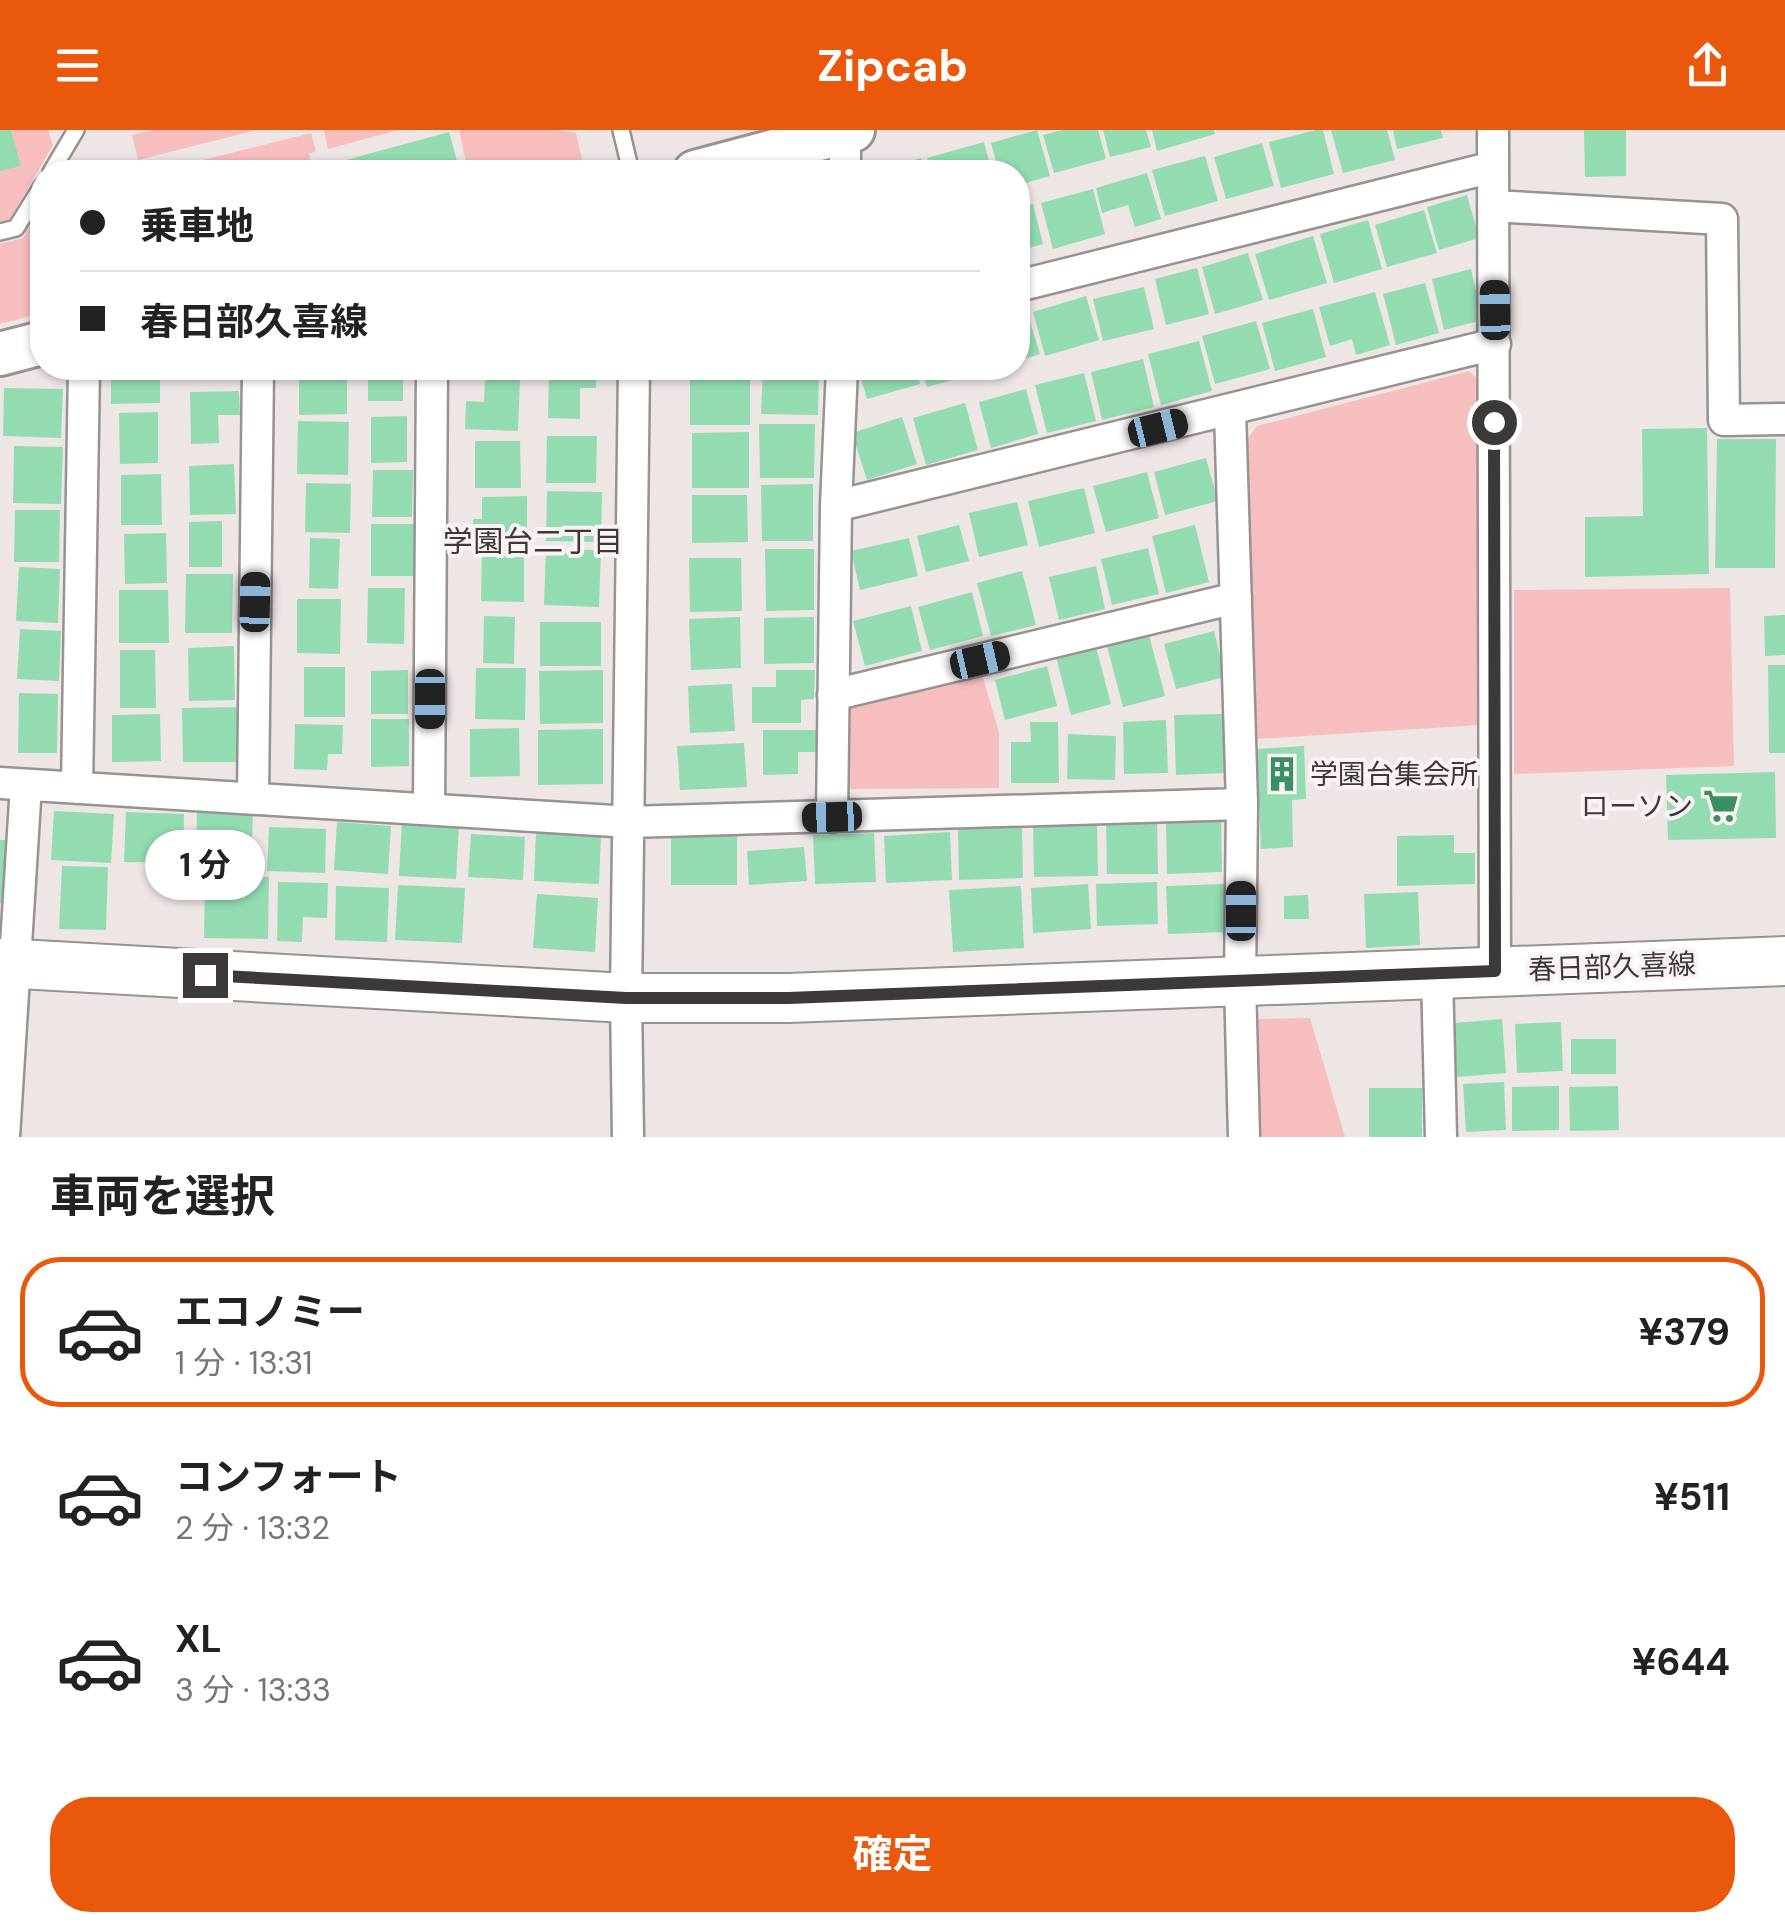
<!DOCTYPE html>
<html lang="ja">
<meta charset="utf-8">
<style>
:root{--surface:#fff;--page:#f2f2f2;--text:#222;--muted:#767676;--line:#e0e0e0;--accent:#ea580c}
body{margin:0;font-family:"DM Sans","Noto Sans JP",sans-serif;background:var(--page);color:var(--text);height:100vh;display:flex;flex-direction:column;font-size:38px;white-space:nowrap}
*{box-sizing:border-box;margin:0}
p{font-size:32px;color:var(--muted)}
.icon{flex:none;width:55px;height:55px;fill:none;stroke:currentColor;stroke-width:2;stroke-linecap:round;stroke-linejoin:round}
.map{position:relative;height:1007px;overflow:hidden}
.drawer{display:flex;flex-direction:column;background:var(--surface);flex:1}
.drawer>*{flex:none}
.guide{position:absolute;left:30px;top:30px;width:1000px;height:220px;border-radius:40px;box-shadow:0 2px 8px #0004;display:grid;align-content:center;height:220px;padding:0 50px;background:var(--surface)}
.end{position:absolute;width:45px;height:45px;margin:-22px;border:12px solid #3d3939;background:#fff;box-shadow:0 0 0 5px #fff}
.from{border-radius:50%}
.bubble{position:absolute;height:70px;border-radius:35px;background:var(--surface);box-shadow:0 2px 8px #0004;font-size:32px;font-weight:700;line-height:70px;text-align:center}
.car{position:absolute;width:30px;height:60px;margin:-30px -15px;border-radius:12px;box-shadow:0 0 8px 2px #0007;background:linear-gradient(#222 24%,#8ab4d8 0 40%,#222 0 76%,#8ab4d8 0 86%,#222 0)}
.guide b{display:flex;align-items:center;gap:35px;height:95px;font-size:38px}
.guide b+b{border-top:2px solid var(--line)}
.guide i{width:25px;height:25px;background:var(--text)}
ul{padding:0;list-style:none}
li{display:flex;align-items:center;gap:30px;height:150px;margin:0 20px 15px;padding:0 30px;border:5px solid transparent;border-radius:40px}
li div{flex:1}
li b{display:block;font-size:38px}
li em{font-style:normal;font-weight:700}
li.current{border-color:var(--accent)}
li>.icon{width:90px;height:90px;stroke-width:1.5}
h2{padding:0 50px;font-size:45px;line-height:120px}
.action{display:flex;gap:20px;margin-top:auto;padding:20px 50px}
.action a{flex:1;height:115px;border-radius:40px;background:var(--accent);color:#fff;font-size:40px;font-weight:700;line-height:115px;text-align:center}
header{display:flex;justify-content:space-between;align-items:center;height:130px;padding:0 50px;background:var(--accent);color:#fff;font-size:45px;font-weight:700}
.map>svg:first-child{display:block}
.green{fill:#f7bec0}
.building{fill:#93dcb1}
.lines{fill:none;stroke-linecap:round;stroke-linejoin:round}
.lane-casing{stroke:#999192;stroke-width:20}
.street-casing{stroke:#999192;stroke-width:35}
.secondary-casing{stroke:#999192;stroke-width:48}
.primary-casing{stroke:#999192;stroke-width:52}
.lane{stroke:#fff;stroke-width:15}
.street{stroke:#fff;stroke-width:30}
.secondary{stroke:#fff;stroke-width:42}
.primary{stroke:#fff;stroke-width:48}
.route{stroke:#3d3939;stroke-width:12}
.labels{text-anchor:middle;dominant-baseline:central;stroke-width:8;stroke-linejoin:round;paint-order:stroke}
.poi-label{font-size:28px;fill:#3d3939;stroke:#fbf3f3;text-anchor:start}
.street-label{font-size:28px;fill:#3d3939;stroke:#fbf3f3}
.neighbourhood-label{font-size:30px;fill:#3d3939;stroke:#fbf3f3}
</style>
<header><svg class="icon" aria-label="menu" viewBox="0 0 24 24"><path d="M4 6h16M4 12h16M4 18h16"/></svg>Zipcab<svg class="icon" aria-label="share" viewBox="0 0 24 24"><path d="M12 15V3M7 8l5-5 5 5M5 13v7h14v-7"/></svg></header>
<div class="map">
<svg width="1785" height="1007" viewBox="0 0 1785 1007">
<rect width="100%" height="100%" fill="#eee5e5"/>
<!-- green -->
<path class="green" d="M11 0H48L53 15 10 89 0 92V41L20 35Z
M152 0H257L138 30 132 5Z
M324 0H398L328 19Z
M459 0H557L576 3 585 42H426L466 32Z
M311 3 316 21 309 24 314 42H255C245 38 173 43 155 42Z
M42 82V183L0 194V114L23 108 37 84Z
M1469 241 1482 253 1480 595 1257 609 1246 311 1257 296Z
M1730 458 1734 636 1514 644V460Z
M981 540 999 603V658L850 659V574Z
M1310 888 1345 1007H1256L1253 889Z"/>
<!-- building -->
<path class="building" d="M0 0H11L21 36 0 41Z
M1037 0 1050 46 1018 55V42H999L991 13Z
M1062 0H1098L1106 29 1054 43 1043 5Z
M1103 0H1146L1151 17 1110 27Z
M1152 0H1214L1215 4 1157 21Z
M1316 0H1323L1334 44 1281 58 1269 12Z
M1331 0H1387L1395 30 1343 43Z
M1393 0H1441L1443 8 1397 19Z
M1584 0H1626V46L1585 47Z
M449 2 458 34 426 42H326L324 36Z
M984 12 992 42H931L927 28Z
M1262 13 1274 56 1226 69 1214 27Z
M1205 26 1218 71 1165 86 1152 40Z
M921 28 925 42H876V41Z
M1147 43 1161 89 1135 97 1128 75 1102 83 1096 58Z
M1093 59 1105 104 1053 119 1041 73Z
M1467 65 1479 108 1439 120 1427 77Z
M1033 74 1043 114 1018 121V78Z
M1424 80 1437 123 1387 137 1375 95Z
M1368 90 1382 139 1334 153 1320 104Z
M1313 106 1327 153 1269 170 1255 124Z
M1248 123 1263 170 1215 184 1202 137Z
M1197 138 1209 184 1166 195 1155 149Z
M1471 139 1483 190 1444 200 1432 149Z
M1425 153 1439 203 1396 215 1383 164Z
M1144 157 1154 199 1103 211 1093 169Z
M1375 162 1390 215 1356 225 1352 209 1330 216 1319 177Z
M1086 166 1099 210 1045 226 1033 182Z
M1026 179 1040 224 1018 231V182Z
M1313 179 1326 227 1275 241 1262 193Z
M1256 191 1270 239 1215 254 1202 206Z
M1199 211 1212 261 1161 275 1148 224Z
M1143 229 1154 277 1102 290 1091 242Z
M111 238H160V273L111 274Z
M194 238H234V244L194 243Z
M299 238H347V284L299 285Z
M368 238H403V271H368Z
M549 238H596V258H580V289L548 288Z
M763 238H819L818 285 761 284Z
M858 238H915L920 254 867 269Z
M921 238H976L978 243 927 257Z
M690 240H750V295H690Z
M1084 243 1096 291 1047 303 1035 255Z
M485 247 520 248 518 301 465 299 466 271 484 272Z
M4 258 63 259 61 308 3 306Z
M1026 259 1038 304 991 318 979 272Z
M239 261 240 285H218L219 313 191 314 190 262Z
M965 273 978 320 926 335 913 288Z
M158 282V333L120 334 119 283Z
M407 286V332L371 333V287Z
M902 287 917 334 867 350 852 303Z
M298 291 349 292 348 345 297 344Z
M759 294H815L814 348H760Z
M1707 298 1709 444 1585 447V387L1643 386 1642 299Z
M749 302V358H692V303Z
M547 306H597L596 353H546Z
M1717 309H1776L1775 438H1715Z
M475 311H520L521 358H475Z
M14 316 63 317 61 374 13 373Z
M1206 328 1218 371 1165 385 1154 342Z
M234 334 236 384 190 385 189 336Z
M373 340H413L412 387H372Z
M1147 342 1159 388 1106 402 1093 356Z
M161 344 162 395H121V345Z
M306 353 351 354 350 403 305 402Z
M813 354V411H762L761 355Z
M1084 358 1095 403 1039 417 1028 371Z
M547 361 602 362 601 412 546 411Z
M692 365H747L748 412 692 413Z
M527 366V414L473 415V389H482V367Z
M1017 372 1028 415 979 427 969 383Z
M15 380H60L59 432H14Z
M222 391V437H189V392Z
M371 394H415L414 446H371Z
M959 395 969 431 926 442 917 406Z
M1195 395 1209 452 1166 463 1152 406Z
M166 403 167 453 125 454 124 404Z
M310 408 340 409 338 459 309 458Z
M909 408 918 446 860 460 851 421Z
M1148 418 1159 464 1112 475 1101 429Z
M482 419 524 420V472L481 471Z
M546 419 601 420 599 477 544 475Z
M765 419H814V480L766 481Z
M689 428H741L742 481 690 482Z
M1096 436 1105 479 1059 490 1049 447Z
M19 437 60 439 58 493 16 491Z
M1022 441 1036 495 991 506 977 453Z
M186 444H233L232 503H185Z
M368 458H405L404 514 367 513Z
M119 460H168L169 513H119Z
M972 462 983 506 930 520 918 477Z
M297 469H341L340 524 297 523Z
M911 476 922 521 865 536 853 491Z
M1785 485V525L1765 526 1764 486Z
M484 486 515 487 514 534 483 533Z
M740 487 741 538 691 540 689 489Z
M814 487V533L764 534V488Z
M540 492H601V536H540Z
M20 499 61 501 59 551 17 549Z
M1214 501 1225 547 1176 559 1164 514Z
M1149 505 1165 566 1123 577 1107 516Z
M234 516 235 570 189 571 188 518Z
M1096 517 1111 574 1071 585 1056 527Z
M120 520H155L156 578H120Z
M1768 535H1785V623H1769Z
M1047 536 1057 576 1005 590 995 550Z
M304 537H345V587H304Z
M476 538H526L525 590 475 589Z
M408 540V584H371V541Z
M603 540V593L540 594 539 541Z
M776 540H815L814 569 801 570V593H752V557H776Z
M732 554 735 601 690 603 688 556Z
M19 563 58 564 57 623H18Z
M237 577V632H183L182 578Z
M160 584 161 631 112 632V585Z
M1223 584 1224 643 1176 645 1174 585Z
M371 589H409V636L371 637Z
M1166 590 1168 643 1124 644 1123 592Z
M1030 592H1058L1059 653H1011V612H1031Z
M295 594 343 595 342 624H328L327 640 294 639Z
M519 598 520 646 470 647V599Z
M603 599V654L538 655V600Z
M763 600H818V622H798V644L763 645Z
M1068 604 1116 606 1115 650 1067 649Z
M744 613 747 657 680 660 677 616Z
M1304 616 1306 669 1292 670 1293 717 1261 719 1257 619Z
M1775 642 1776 708 1668 710 1666 645Z
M54 681 114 684 111 733 51 730Z
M197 681 253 682 251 738 196 737Z
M126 682 184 684 183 733 124 732Z
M1157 689 1158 744H1107L1106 690Z
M402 691 459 693 456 749 399 746Z
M1221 691 1222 742 1167 744 1166 693Z
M337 692 391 696 388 744 334 740Z
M1097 692 1098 746 1034 747 1033 693Z
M269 697 326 699 325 743 267 741Z
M1022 697 1023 748 959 750 958 699Z
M536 702 601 705 599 754 534 751Z
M671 702H737V755H671Z
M950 702 952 750 886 753 884 706Z
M874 703 876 752 815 754 813 705Z
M471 704 525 707 523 750 468 747Z
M1454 705V723H1475V754L1397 756V706Z
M0 710H7L3 773H0Z
M804 717 807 751 749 755 747 721Z
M62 736 108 737 106 800 59 799Z
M205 745 269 747 268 809 204 808Z
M278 752 328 753 327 788 303 787 302 812 277 811Z
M1157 752 1158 794 1097 796 1096 754Z
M1088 754 1091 799 1033 803 1031 758Z
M1224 754 1226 802 1168 804 1166 756Z
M398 755 465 758 462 813 395 810Z
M336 756 389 758 387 812 335 810Z
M1021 756 1024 818 953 822 949 760Z
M1418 762 1420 815 1366 818 1364 764Z
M537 764 598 768 595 822 533 818Z
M1308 765 1309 789H1284V766Z
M1502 889 1506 943 1457 947 1454 893Z
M1561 892 1563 941 1517 943 1515 894Z
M1571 909H1616V944H1571Z
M1504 952 1506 1000 1466 1002 1463 954Z
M1559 956V1000L1512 1001V957Z
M1618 956 1619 1000 1570 1001 1569 957Z
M1369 958H1422V1007H1369Z"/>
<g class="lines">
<defs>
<path id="lane" d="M621 0 631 42
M51 42 76 0
M0 102 16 98 42 56"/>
<path id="street" d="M1493 0 1495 841
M845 42V2
M1493 76 1722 89 1724 290 1785 289
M1018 156 1493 37
M1230 281 1242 674 1240 852 1244 1007
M836 376 1495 214
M833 565 1236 468
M0 653 630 692 1242 674
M77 658 84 238
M253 668 258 238
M429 679 432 238
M832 687 836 376 842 238
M1437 844 1441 1007
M4 1007 26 655
M628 1007 626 868 634 238"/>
<path id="secondary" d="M695 42 853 0
M0 224 42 213"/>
<path id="primary" d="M0 833 626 868H788L1785 831"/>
</defs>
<!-- lane casing -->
<use href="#lane" class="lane-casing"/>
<!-- street casing -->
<use href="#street" class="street-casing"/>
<!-- secondary casing -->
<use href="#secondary" class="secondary-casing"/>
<!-- primary casing -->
<use href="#primary" class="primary-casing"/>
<!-- lane -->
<use href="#lane" class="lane"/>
<!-- street -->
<use href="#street" class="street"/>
<!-- secondary -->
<use href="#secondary" class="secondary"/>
<!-- primary -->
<use href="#primary" class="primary"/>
</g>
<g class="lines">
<!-- route -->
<path class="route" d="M205 845 626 868H788L1495 841 1494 292"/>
</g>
<!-- icons -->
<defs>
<symbol id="building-bare" viewBox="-9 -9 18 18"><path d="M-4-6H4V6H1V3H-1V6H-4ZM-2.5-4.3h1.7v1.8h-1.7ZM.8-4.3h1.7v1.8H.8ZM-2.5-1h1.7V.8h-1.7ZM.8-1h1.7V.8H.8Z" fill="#3a9064" stroke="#fbf3f3" stroke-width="2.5" paint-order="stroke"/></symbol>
<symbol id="supermarket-bare" viewBox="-9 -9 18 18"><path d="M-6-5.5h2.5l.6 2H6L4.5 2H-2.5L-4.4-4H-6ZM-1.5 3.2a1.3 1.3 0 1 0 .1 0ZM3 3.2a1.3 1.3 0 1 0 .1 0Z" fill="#3a9064" stroke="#fbf3f3" stroke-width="2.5" paint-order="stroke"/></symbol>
</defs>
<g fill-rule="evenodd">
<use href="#building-bare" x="1257" y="619" width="50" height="50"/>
<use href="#supermarket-bare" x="1696" y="651" width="50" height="50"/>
</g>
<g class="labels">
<!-- poi labels -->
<g class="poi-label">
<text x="1310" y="644">学園台集会所</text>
<text x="1693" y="676" text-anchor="end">ローソン</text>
</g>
<!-- street labels -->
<g class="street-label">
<text transform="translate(1612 837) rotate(-2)">春日部久喜線</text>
</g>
<!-- neighbourhood labels -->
<g class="neighbourhood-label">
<text x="533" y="411">学園台二丁目</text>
</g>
</g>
</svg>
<i class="end from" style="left:1494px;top:292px"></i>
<i class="end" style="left:205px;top:845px"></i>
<div class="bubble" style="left:145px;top:700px;width:120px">1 分</div>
<i class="car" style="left:1495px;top:180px;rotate:359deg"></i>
<i class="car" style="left:1158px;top:298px;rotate:76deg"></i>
<i class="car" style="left:255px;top:472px;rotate:1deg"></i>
<i class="car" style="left:980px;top:530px;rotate:77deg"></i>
<i class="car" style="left:430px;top:569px;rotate:180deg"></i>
<i class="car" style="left:832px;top:687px;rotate:268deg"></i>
<i class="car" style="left:1241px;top:781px;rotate:0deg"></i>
<div class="guide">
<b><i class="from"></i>乗車地</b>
<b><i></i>春日部久喜線</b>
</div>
</div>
<section class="drawer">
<h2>車両を選択</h2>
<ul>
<li class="current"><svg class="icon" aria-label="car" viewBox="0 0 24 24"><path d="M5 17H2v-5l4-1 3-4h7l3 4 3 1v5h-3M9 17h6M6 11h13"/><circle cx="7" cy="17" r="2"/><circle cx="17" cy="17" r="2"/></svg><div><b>エコノミー</b><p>1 分 · 13:31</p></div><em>¥379</em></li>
<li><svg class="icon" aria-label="car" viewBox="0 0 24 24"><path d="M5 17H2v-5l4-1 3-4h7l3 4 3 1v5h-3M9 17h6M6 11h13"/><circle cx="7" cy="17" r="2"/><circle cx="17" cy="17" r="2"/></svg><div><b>コンフォート</b><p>2 分 · 13:32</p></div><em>¥511</em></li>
<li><svg class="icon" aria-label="car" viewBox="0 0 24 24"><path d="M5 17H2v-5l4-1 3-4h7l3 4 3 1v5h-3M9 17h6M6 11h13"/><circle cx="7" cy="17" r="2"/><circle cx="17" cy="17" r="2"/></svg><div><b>XL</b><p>3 分 · 13:33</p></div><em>¥644</em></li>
</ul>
<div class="action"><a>確定</a></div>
</section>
